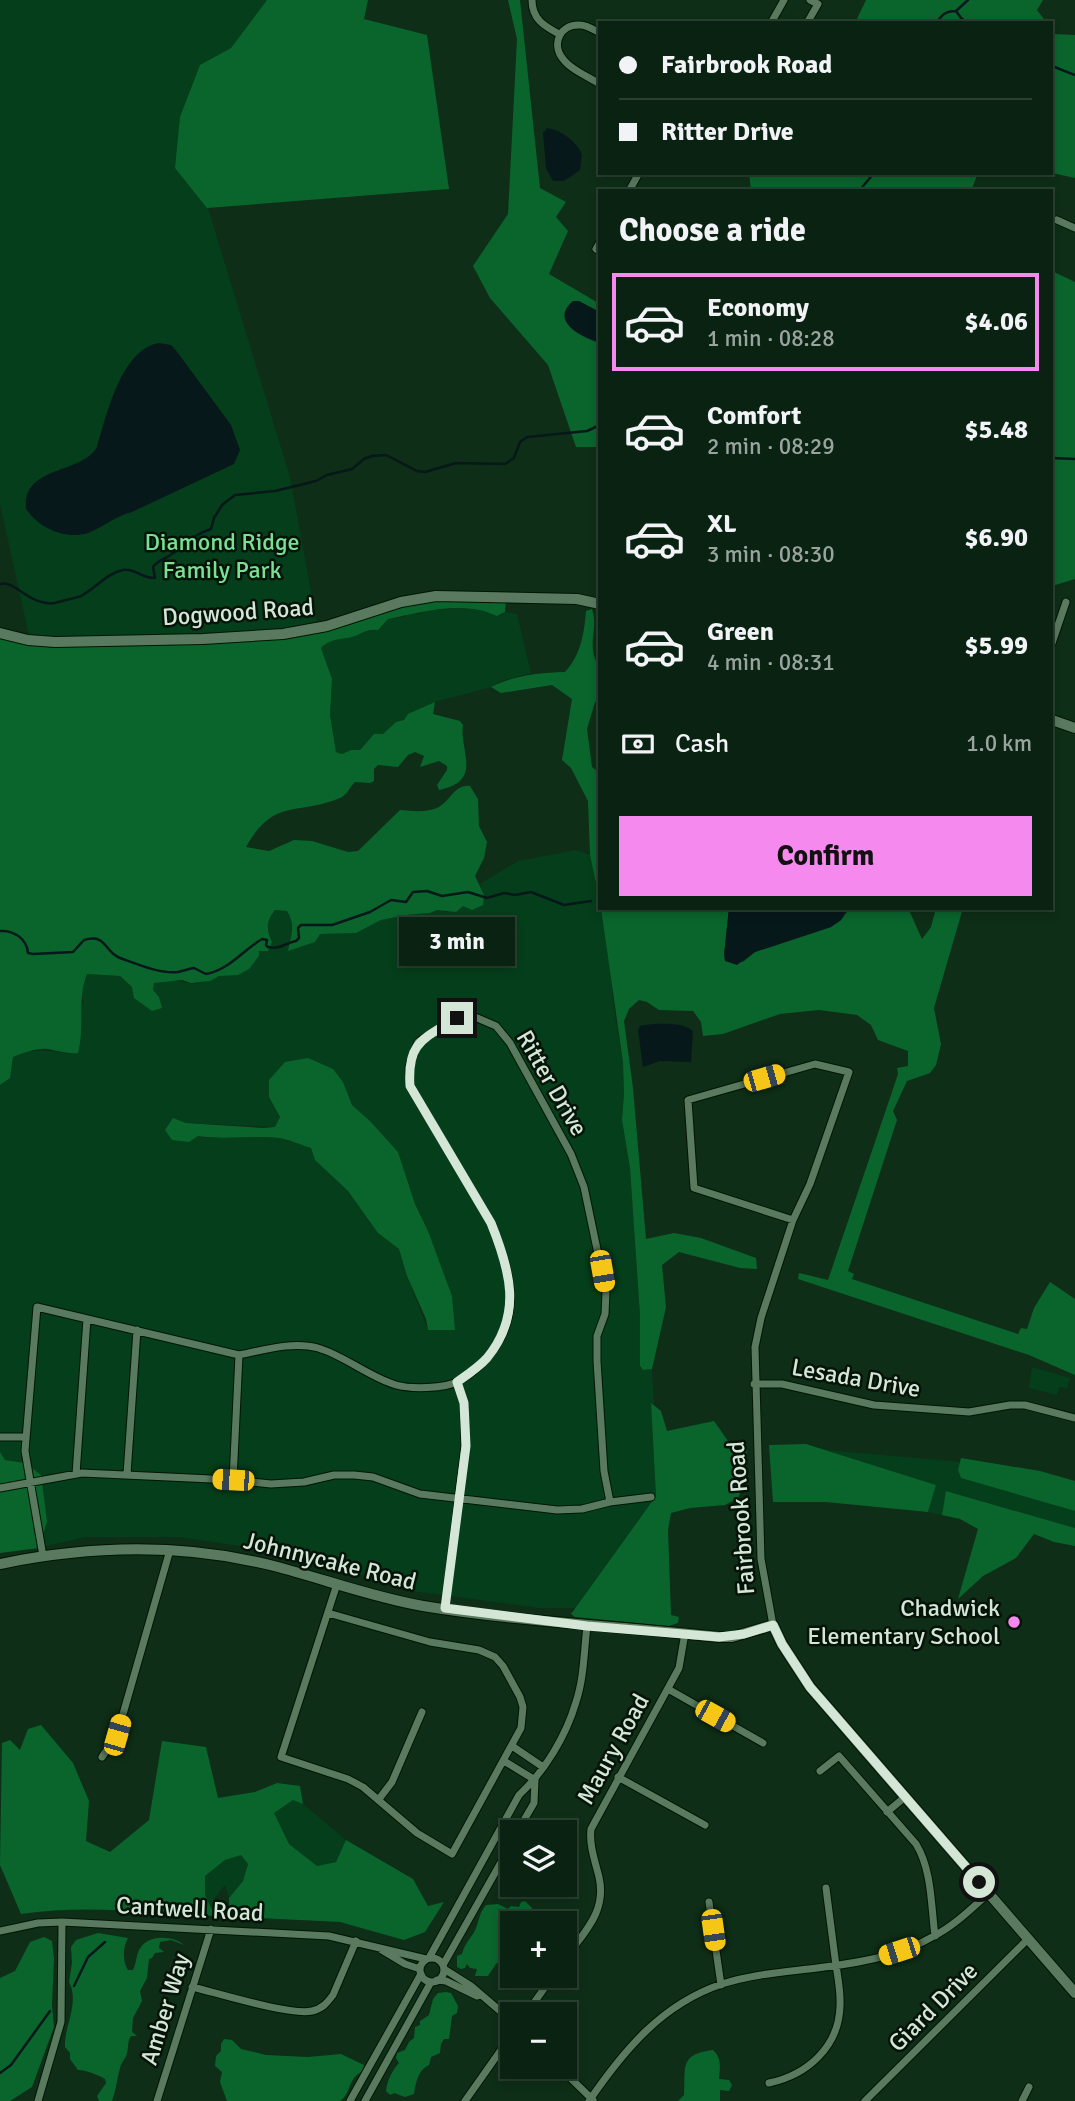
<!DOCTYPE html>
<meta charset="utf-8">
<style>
:root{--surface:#0a2211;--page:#182f1f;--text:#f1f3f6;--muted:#99a49f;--line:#2a3f31;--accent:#f689ee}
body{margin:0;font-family:Signika,sans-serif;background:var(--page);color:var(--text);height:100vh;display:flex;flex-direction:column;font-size:26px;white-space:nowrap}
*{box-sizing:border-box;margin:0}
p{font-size:23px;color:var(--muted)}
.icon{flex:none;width:38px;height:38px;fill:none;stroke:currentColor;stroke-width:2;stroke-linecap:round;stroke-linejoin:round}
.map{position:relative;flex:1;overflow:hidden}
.details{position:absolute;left:598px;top:189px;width:455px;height:721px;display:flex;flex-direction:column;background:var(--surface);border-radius:0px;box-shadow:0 4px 10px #0003,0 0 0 2px var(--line)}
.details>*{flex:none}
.top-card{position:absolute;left:598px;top:21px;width:455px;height:154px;border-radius:0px;box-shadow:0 4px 10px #0003,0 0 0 2px var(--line);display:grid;align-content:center;height:154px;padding:0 21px;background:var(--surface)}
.buttons{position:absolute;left:500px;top:1820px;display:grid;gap:14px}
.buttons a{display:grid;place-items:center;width:77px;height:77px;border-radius:0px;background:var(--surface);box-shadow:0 4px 10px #0003,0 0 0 2px var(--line);font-size:35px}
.end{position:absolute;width:32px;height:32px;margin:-16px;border:9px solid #d4e7d7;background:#111;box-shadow:0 0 0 4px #111}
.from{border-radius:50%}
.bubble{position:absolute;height:49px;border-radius:0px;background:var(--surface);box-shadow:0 4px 10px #0003,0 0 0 2px var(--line);font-size:23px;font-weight:800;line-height:49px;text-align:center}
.car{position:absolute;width:21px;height:42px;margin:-21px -10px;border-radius:9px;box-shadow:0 0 5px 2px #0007;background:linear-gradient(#f5c518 24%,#345 0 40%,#f5c518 0 76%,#345 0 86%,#f5c518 0)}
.top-card b{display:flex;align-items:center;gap:24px;height:66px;font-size:26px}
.top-card b+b{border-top:2px solid var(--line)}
.top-card i{width:18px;height:18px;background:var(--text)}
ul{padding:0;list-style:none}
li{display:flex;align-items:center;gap:21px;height:98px;margin:0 14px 10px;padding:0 7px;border:4px solid transparent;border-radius:0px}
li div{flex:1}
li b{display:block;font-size:26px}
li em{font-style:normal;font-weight:800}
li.on{border-color:var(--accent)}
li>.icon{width:63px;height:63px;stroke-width:1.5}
h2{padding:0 21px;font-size:32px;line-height:84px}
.pay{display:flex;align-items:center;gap:18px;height:77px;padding:0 21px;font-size:26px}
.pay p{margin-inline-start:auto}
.primary-button{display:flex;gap:14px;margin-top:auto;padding:14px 21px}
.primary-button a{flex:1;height:80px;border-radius:0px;background:var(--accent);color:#111;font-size:28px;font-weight:800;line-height:80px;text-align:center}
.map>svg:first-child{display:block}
.green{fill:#053e1a;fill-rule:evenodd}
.forest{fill:#0a652d}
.water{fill:#07181b}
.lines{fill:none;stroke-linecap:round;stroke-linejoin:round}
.stream{stroke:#07181b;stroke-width:2.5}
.street-casing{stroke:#001602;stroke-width:9}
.secondary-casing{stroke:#001602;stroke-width:12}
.street{stroke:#597a5f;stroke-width:7}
.secondary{stroke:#597a5f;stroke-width:10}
.route{stroke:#d4e7d7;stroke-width:9}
.poi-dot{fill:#f689ee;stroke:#061309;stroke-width:2.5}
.labels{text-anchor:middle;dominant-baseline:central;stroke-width:5;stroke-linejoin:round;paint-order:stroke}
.park-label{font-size:24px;fill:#79e292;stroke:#061309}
.street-label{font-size:24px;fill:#d4e7d7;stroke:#061309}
.poi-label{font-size:24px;fill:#d4e7d7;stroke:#061309;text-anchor:end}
</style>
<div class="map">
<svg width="1075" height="2101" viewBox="0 0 1075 2101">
<rect width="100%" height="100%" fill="#0e2e17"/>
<!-- green -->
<path class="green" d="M0 0H267L231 48 200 66 175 168 208 208 290 477 317 624 249 633 64 639 29 636 0 504Z
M454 607 485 609 500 616 505 612 517 614 531 673 502 681 491 687 435 702 383 734 374 735 359 750H351L342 754 336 752 330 714 332 679 321 648 327 642 339 638 374 630 387 619 404 617 409 613 419 614 426 610 452 609Z
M576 850 590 855 607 932 613 1002 623 1062 624 1094 622 1120 630 1168 640 1315V1366L643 1370 652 1369 654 1404 651 1403 656 1496 575 1608H539L412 1591 300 1555 180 1537H85L39 1548 25 1463 5 1460 0 1452V1084L10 1078 13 1057C33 1049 47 1049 68 1054L83 1002 81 989 87 974 119 976 132 987 159 997 153 990V983C171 979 175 981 191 983 200 985 209 980 217 977 230 972 242 978 252 964 255 959 258 957 259 950L272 942C266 929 266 921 275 910L287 911C296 925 291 935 289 950L315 942 319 934 356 933 381 920 406 915 430 913 437 910 447 912 484 895 480 884 518 861ZM343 1082 352 1105 370 1121 398 1152 415 1204 428 1231 452 1296 455 1330H428L407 1276 399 1249 378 1233 348 1191 315 1160 312 1148 280 1138 227 1136 212 1138 197 1136 173 1118 186 1123 275 1127 280 1118 269 1097Z
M1032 1367 1070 1378 1067 1388 1059 1387 1057 1395 1029 1388Z
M826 1450 960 1462 958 1470 961 1478 1075 1511V1528L947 1491 942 1515 928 1512 936 1485Z
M293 1800 303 1804 346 1840 336 1862 317 1866 289 1844 274 1813Z
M241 1854 248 1863 243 1881 229 1898 225 1885 213 1900 215 1916 205 1895V1876L225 1860Z"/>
<!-- forest -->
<path class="forest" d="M267 0H368L364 19 427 35 449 189 207 208 175 168 180 117 200 65 231 48Z
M508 0H520L540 188 566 202 556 217 568 231 549 274 600 304V447H576L548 365 490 298 473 266 508 214 517 39Z
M866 0H1043L1037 10 1047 23H855Z
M1052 29 1055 34 1075 35V178L1052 173Z
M749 173H978L971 191H751Z
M1052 271 1075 282V579L1052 586Z
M432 600 506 601 505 612 497 616C463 600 424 612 388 619L378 630C368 629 363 633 355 636 343 640 332 637 321 648L332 679 330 715 336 752 342 754 351 750H360L374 734H383L396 722 404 720 408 714 435 702 433 714 460 721 463 725C459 751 484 781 439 790L437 785 447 770V766L439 761 420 767 424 756 415 752 408 755 398 767 378 765 374 769V781L370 783 355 782C350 787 346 796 340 798 297 816 274 797 246 847L269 851 294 840 312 841 348 852 358 851 400 810C413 811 427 813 439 807 451 800 455 784 470 786L478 799 479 826 487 842 484 858 475 876 484 895 483 905 472 910 463 906 456 912 437 910 430 913 406 915 381 920 356 933 320 934 315 942 288 951C291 935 296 925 287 911L275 910C266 921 266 929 272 942L268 951H259V956L249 969 238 975 219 976 210 981 191 983 182 980 154 983 153 990 159 997 162 1008 152 1011 134 998 132 987 120 976 87 974C77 998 85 1027 78 1053 67 1054 59 1051 48 1049 36 1048 24 1053 13 1057L10 1078 0 1085V637L19 642 333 629 391 609Z
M592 609C599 629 586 644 598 665L600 664V700L595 702 587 729 592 767 600 773V902L590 855 588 801 571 768 562 760 572 699 552 685 501 693 491 687C515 675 539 673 565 672 581 655 584 634 586 611Z
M601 908H729L724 955 743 962 755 952 831 927 841 920 850 908H908L922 939 931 927 936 908H963L934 1008 941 1044 936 1065 930 1073 907 1081 893 1111 897 1120 848 1271 854 1274 852 1279 1018 1334 1021 1328 1027 1329 1034 1308 1050 1282 1075 1299V1375L1029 1355 798 1279 799 1273 828 1280 893 1089 898 1074 897 1068 908 1066V1051L878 1040 871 1025 857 1015 819 1010 780 1014 723 1034 703 1036 701 1022 693 1011 659 1010 647 1002 639 1000 629 1009 624 1021 633 1088 646 1239 674 1233 701 1238 756 1258 757 1269 740 1268 679 1252 662 1265 666 1307 652 1369 643 1370 640 1366V1315L630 1168 622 1120 624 1094 623 1062Z
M308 1058 333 1069 343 1082 352 1105 370 1121 398 1152 415 1204 428 1231 452 1296 455 1330H428L426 1319 407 1276 399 1249 378 1233 348 1191 315 1160 311 1148C301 1145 290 1140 280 1138 253 1135 224 1140 198 1136L189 1142 172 1140 165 1130 173 1118 186 1123 263 1128 275 1127 280 1117 269 1097V1080L285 1062Z
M651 1403 661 1411 667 1431 714 1421 728 1441 740 1442 747 1449 743 1487 738 1498 725 1505 690 1508 671 1513 668 1530 671 1615 679 1617 678 1623 669 1626 575 1617 571 1614 656 1496Z
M806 1444 936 1485 928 1512 826 1502H773L769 1445Z
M0 1452 5 1460 25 1463 41 1475 47 1521 39 1548 0 1553Z
M961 1458 1040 1471 1075 1481V1511L961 1478 958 1470Z
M946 1491 1075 1528V1546L1054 1542 1034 1534 1016 1558 983 1576 958 1599 978 1529 960 1519 942 1515Z
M41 1725 73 1763 89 1801 86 1841 110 1852 149 1820 162 1741 206 1747 218 1798 255 1792 277 1783 300 1786 303 1804 293 1800 274 1813 289 1844 317 1866 336 1862 346 1840 413 1879 428 1906 444 1902 425 1932 404 1940 340 1922 240 1917 229 1911V1898L243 1881 248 1864 241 1855 225 1860 205 1876V1895L215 1916C151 1913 85 1904 21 1914L0 1865 2 1743 10 1740 20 1750 28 1729Z
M525 1901 532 1908 530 1923H513V1941L505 1944 507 1948 503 1959 496 1964 488 1976H475L477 1969 470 1968 467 1964 465 1968 461 1969 457 1967V1956L462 1954C464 1946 468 1941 473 1934 479 1925 478 1914 486 1905L498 1904 508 1909 511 1906 519 1907 521 1902Z
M98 1933 128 1938C123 1947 122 1960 128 1970H133C137 1962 136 1953 141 1947 150 1934 174 1936 184 1945L171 1940 160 1942 159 1948 164 1952 155 1953 152 1958 149 1959 147 1978 140 1991 142 2001 133 2018 132 2032 137 2036H131C127 2042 129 2046 127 2053 126 2059 121 2062 120 2068 117 2079 116 2090 112 2101H99L97 2096 106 2083 105 2079C99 2075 85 2070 78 2070L70 2059V2053L65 2047C64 2026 80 2003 69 1982L72 1963 71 1947 76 1940Z
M44 1937 52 1941 54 1959 52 2005 54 2027 32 2087 10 2101H0V1978L15 1971 30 1942Z
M446 1992 451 1993 458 2006 457 2013 452 2016 449 2039H444L441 2044 440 2053 431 2057 429 2065C418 2070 416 2082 414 2094L405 2097 394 2093 390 2095 386 2091C387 2081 392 2071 399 2063L396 2058 397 2053 405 2050 409 2042 414 2038 415 2027 420 2025V2021L429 2015 433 1999 438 1993Z
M224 2039 232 2040 241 2049 266 2055 308 2057 341 2054 364 2065C362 2074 359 2072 354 2078 348 2086 349 2095 340 2101H227L220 2082 222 2072 215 2066 216 2056 221 2051V2044Z
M713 2050C722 2058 720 2068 719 2079L729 2080 732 2085 729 2091 720 2090V2101H678L684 2095C686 2069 678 2054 713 2050Z"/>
<!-- water -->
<path class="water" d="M547 128C561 130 576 141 582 154L580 170 564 181H553L546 168 543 133Z
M573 301H579L600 312V343C584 338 548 322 573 301Z
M159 343 171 345 178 353 231 425 240 450 234 464 132 512C115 516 104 527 88 533 65 540 39 528 26 509 22 465 81 475 97 447 106 417 121 349 159 343Z
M729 908H848L841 920 831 927 755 952 737 965 725 961 724 955Z
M652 1024C665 1024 682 1022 693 1031L691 1062 660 1061 643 1067 638 1030 640 1026Z"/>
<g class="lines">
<!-- stream -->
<path class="stream" d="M956 11 968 0
M936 23C942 15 945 11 956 11L961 18 968 23
M1052 66 1075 75
M859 191 874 173
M1052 458 1075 459
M0 584C14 579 30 607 55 603 58 602 79 597 81 596 95 589 107 573 123 570 135 568 143 579 155 578L153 567C158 560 165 559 172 554 185 545 194 534 211 529L214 518 222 505 235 495 275 491 316 481 327 475 352 469 364 459 372 456 386 455 417 471 425 472 456 463 505 464 514 458 520 442 527 437 587 431 600 425
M0 931C14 930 27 939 28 953L33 954 73 952 84 940C107 933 104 952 120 958 137 964 159 974 178 972 183 971 188 969 194 968L206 974C229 970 243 950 262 939L267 940 266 945 268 947C280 950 285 943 296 941L299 938 298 928 301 925H332L370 912 391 900 406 902 413 892 427 891 442 896 468 892 487 898 504 893 515 895 531 892 564 905 591 901
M74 1986 88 1957 105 1942
M0 2073 11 2065 50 2011"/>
<defs>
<path id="street" d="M532 0C532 19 544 26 559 34
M771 23 784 0
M807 23 818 4 810 0
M600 33C594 30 587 25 580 25 560 24 551 44 563 59 571 70 589 77 600 84
M629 191 639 173
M1057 220 1075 228
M600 242 596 249 600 251
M1052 643 1066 602
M239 1355C264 1350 293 1341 318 1348 345 1356 369 1377 396 1385 410 1389 445 1389 459 1381 486 1366 508 1336 510 1305 512 1276 501 1249 491 1223L410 1086 409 1067 418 1042 457 1018 475 1017 496 1026 510 1043 571 1154 584 1187 606 1292 605 1314 597 1336V1361L604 1471 610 1502
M754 1384H782L874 1405 969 1412 1010 1405H1025L1075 1418
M0 1437H26
M76 1474 87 1319
M127 1474 137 1330
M233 1480 271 1484 304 1482 334 1475H354L373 1477 420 1494 557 1510 582 1509 610 1502 651 1497
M0 1488 82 1473 233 1480 239 1355 37 1307 25 1451 43 1556
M445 1608 465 1446 464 1403 457 1383
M328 1613 430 1642 479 1650 495 1657 503 1666 520 1697 523 1707 521 1728 452 1854 417 1833 363 1787 348 1779 281 1757 337 1584
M773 1625 761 1559 755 1347 761 1318 793 1220 810 1184 849 1072 815 1064 688 1100 694 1188 793 1220
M668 1689 763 1743
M512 1746 543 1767
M102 1757 117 1735 170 1550
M504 1761 535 1780
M820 1771 839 1756 916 1844C932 1870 931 1906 935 1936
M618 1777 705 1825
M379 1799 392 1782 422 1712
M887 1812 905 1797
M517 1832 534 1803 535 1780
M709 1902 721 1985
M0 1931 38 1923 62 1922 329 1936 426 1959
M380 1949 405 1964 420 1969
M429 1958 519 1795C545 1771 566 1736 576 1702 584 1678 584 1651 587 1626
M420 1970a12 12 0 1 1 24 0a12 12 0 1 1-24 0Z
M565 1959C584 1932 607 1912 599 1877 595 1861 589 1845 591 1829L679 1668 685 1633
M443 1965 513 1841
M444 1969 471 1986 513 2022
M437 1980 446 1981 477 1996
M192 1987C217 1993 291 2016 312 2011 322 2009 327 2003 333 1995L356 1941
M526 2014 553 1976
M559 2067 593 2100
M769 2083C807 2075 839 2047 840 2006 841 1990 837 1974 835 1958 832 1934 829 1911 826 1888
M38 2101 61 2022 62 1922
M157 2101 211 1929
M350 2101 421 1974
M365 2101 431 1982
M465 2101 513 2033
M589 2101C624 2050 662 2004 722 1984 753 1974 785 1972 817 1968 857 1963 898 1957 934 1936 954 1926 972 1908 989 1893
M865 2101 1028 1939
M1022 2101 1029 2087"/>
<path id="secondary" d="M0 633 28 640 55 642 203 639 283 634 327 626 401 602 436 596 577 599 600 604
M1052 720 1075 728
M0 1564C92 1545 183 1543 274 1566 324 1579 372 1597 423 1606 521 1622 621 1626 719 1637H732L773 1625 782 1644 810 1687 1075 1993"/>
</defs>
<!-- street casing -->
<use href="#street" class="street-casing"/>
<!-- secondary casing -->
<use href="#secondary" class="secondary-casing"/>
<!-- street -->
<use href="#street" class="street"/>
<!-- secondary -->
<use href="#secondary" class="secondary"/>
</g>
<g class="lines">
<!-- route -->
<path class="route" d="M457 1018C423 1039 407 1042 410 1086L491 1223C510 1270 523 1314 487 1358 479 1367 467 1375 457 1382L464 1403 466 1446 445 1608 587 1626 719 1637 744 1634 773 1625 782 1644 810 1687 979 1882"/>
</g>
<!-- markers -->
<circle class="poi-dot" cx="1014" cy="1622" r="7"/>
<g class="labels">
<!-- park labels -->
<g class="park-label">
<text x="222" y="542">Diamond Ridge<tspan x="222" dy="28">Family Park</tspan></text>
</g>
<!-- street labels -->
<g class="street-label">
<text transform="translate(238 612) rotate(-4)">Dogwood Road</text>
<text transform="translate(552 1083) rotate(60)">Ritter Drive</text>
<text transform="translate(856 1378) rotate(10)">Lesada Drive</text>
<text transform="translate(741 1518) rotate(-94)">Fairbrook Road</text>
<text transform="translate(330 1561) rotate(14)">Johnnycake Road</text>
<text transform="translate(613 1749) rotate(-61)">Maury Road</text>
<text transform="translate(190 1909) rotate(3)">Cantwell Road</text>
<text transform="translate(933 2007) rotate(-45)">Giard Drive</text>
<text transform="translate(165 2009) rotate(-73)">Amber Way</text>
</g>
<!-- poi labels -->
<g class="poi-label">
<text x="1000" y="1608">Chadwick<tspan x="1000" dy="28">Elementary School</tspan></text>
</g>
</g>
</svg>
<div class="buttons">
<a><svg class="icon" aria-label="layers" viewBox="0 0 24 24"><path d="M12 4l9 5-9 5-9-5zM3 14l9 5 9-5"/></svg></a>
<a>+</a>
<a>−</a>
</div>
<i class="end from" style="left:979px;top:1882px"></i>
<i class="end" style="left:457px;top:1018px"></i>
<div class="bubble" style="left:399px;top:917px;width:116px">3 min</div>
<i class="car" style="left:764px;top:1078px;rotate:74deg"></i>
<i class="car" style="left:602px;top:1271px;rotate:170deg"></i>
<i class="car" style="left:233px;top:1480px;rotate:273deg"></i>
<i class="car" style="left:715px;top:1716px;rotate:119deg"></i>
<i class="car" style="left:117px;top:1735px;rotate:16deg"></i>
<i class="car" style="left:713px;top:1930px;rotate:172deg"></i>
<i class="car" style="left:899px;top:1951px;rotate:252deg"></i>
<div class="top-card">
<b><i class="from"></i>Fairbrook Road</b>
<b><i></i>Ritter Drive</b>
</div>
<section class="details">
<h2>Choose a ride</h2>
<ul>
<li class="on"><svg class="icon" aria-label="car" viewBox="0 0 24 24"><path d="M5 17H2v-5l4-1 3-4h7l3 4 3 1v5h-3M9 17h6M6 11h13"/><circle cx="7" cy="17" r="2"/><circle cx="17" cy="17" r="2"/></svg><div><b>Economy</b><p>1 min · 08:28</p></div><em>$4.06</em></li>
<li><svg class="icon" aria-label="car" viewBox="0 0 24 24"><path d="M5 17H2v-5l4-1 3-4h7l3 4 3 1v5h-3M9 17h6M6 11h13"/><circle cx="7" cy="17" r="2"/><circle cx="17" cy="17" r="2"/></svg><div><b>Comfort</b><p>2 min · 08:29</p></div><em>$5.48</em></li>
<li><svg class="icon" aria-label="car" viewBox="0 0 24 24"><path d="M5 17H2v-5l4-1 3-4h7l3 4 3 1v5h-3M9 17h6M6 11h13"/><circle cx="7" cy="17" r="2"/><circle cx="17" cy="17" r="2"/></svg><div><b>XL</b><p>3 min · 08:30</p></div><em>$6.90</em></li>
<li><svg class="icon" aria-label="car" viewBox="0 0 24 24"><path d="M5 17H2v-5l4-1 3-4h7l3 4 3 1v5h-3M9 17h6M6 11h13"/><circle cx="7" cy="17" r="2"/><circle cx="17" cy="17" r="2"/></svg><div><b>Green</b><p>4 min · 08:31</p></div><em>$5.99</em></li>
</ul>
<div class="pay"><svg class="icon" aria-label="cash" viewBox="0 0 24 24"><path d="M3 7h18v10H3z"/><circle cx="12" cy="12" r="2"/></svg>Cash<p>1.0 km</p></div>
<div class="primary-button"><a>Confirm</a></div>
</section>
</div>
